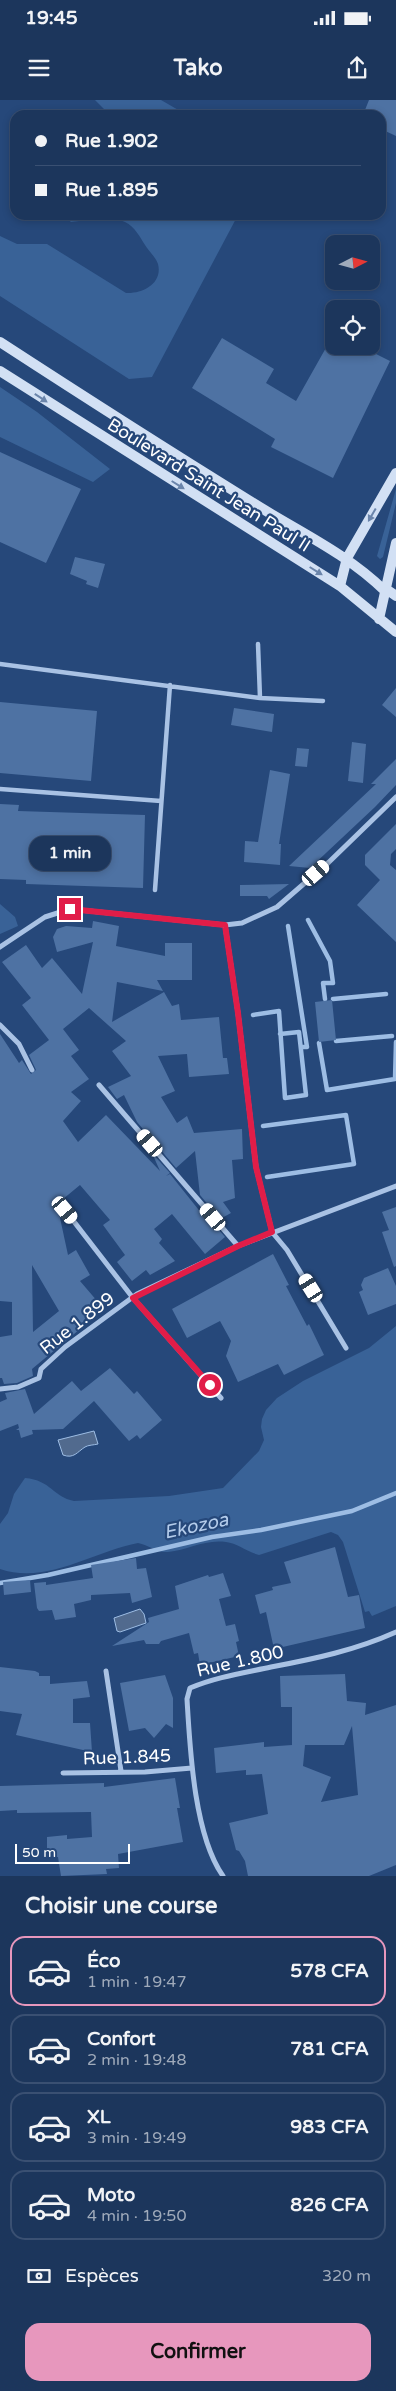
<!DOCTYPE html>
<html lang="fr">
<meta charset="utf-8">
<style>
:root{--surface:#1c365c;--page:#253e62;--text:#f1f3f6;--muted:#a0abbb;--line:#3a5072;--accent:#e797bd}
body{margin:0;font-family:"Varela Round",sans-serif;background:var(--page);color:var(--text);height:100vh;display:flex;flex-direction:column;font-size:19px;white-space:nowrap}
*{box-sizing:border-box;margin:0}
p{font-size:16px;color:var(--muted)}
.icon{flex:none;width:28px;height:28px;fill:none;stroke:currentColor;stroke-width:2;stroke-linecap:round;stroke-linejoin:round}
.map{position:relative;height:1776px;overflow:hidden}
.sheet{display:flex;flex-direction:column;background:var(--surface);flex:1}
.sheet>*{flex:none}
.hud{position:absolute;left:10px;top:10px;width:376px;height:110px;border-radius:15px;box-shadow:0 2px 8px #0003,0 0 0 1px var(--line);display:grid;align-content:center;height:110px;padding:0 25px;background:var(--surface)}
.needle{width:32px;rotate:84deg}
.controls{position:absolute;left:325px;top:135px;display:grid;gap:10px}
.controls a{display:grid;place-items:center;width:55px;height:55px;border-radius:10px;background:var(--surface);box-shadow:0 2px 8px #0003,0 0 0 1px var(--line);font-size:25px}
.scale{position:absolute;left:15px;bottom:12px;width:115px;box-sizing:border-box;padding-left:5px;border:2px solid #fff;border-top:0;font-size:14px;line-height:18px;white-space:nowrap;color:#fff;-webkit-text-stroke:4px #26487a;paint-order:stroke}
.end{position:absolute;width:22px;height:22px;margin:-11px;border:6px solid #e11d48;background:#fff;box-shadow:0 0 0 2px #fff}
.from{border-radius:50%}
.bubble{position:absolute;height:35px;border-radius:15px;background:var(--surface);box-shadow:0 2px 8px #0003,0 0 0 1px var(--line);font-size:16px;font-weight:800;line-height:35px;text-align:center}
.car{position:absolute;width:15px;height:30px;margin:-15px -8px;border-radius:6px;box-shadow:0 0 4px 1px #0007;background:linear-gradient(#fff 24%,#345 0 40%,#fff 0 76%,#345 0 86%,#fff 0)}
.hud b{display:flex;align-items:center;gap:18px;height:48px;font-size:19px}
.hud b+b{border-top:1px solid var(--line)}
.hud i{width:12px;height:12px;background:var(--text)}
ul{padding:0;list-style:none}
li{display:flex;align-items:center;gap:15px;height:70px;margin:0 10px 8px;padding:0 15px;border:2px solid var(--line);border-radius:15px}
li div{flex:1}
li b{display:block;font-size:19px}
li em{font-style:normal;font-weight:800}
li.current{border-color:var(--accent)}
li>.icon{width:45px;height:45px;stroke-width:1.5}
h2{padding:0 25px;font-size:22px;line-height:60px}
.pay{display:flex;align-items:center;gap:12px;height:55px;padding:0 25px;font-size:19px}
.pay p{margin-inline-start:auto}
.primary-button{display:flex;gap:10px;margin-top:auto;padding:10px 25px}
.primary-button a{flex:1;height:58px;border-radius:15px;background:var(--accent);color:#111;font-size:20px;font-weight:800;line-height:58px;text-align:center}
.status{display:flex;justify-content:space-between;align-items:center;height:35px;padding:0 25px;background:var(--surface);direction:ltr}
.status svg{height:14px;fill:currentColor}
header{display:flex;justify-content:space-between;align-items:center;height:65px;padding:0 25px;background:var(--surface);font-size:22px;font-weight:800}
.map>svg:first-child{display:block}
.green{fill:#396297}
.water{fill:#516a8e;stroke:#9dbde4}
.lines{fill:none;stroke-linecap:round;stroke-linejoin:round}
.stream{stroke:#9dbde4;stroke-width:4.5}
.building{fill:#4e72a3;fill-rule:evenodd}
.pedestrian{stroke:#a9c2e4;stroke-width:4.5}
.minor{stroke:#a9c2e4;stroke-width:5}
.secondary{stroke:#d2e0f4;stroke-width:10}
.oneway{fill:#6b85ab}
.route{stroke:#e11d48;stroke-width:6}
.labels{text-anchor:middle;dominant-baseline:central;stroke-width:4.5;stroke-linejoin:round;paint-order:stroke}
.street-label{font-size:18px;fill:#fff;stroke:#26487a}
.water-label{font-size:19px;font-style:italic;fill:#b4cceb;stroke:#26487a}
</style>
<div class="status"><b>19:45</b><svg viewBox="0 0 49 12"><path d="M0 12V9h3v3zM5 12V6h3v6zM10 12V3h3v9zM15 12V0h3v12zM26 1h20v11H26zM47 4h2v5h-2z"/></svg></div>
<header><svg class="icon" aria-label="menu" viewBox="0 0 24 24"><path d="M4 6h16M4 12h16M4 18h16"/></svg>Tako<svg class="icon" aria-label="share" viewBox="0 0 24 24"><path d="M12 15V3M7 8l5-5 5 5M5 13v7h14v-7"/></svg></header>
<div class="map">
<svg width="396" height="1776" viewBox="0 0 396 1776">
<rect width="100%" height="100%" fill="#26487a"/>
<!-- green -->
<path class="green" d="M95 0H161L187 15H106V11Z
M63 115H238L152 277 129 279 0 196V136L17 144H47L126 193C142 194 163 184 158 164 156 158 149 151 145 145 140 137 135 127 125 122 110 114 88 120 71 122Z
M0 287 37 312 110 369 93 382 0 337Z
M396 389V403L383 457 380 459 377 456Z
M0 804 15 817 18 826 0 834Z
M396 1226V1506L372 1516 369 1511 365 1512 343 1442 338 1435 331 1432 259 1455C247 1452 237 1443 226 1442 205 1439 188 1450 168 1452 157 1453 149 1445 138 1443 94 1451 47 1485 0 1469V1424L8 1413 14 1394 25 1378C51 1380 53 1397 74 1401L169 1396 223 1388 259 1351 264 1340 261 1327 262 1319 266 1310 277 1298 303 1281 369 1248Z"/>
<!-- water -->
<path class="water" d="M94 1331 98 1344C94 1345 88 1345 85 1347 77 1352 74 1359 63 1355L58 1340Z
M140 1509 144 1514 146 1523 120 1532 117 1531 114 1518Z"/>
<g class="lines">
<!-- stream -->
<path class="stream" d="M308 820 330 861 333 883H323L325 899
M288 826 307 947H301
M333 899 386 894
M253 915 279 911 285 998 306 995 299 932 280 934
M336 941 392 936
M319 943 327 990 395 979 396 942
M263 1026 346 1015 354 1064 267 1077
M0 1483 48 1475 212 1437 261 1430 352 1411 396 1393"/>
</g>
<!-- building -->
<path class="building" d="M369 0H396V36L381 29V15H363Z
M222 238 274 269 266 283 296 301 327 246H360L390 261 333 378 271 347 275 339 192 288Z
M0 352 81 389 46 463 0 442Z
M75 457 105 464 98 488 86 484 87 481 70 474Z
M396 588V617L382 605Z
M0 602 97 611 91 681 0 673Z
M234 608 274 614 272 632 231 625Z
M352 642 366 644 363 683 348 681Z
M297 648 309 649 307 667 295 666Z
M396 659V685L375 707 310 768 289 766 376 684H371Z
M270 670 290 674 279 744H281L280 765 244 762 245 741 258 742Z
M0 704 19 705 18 711 145 715 143 788 26 784V780L0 779Z
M396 724V749L391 754 390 765 396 770V842L357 805 380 780 365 765V755Z
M289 784 269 799 267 796H240V785Z
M93 821 119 826 116 846 165 856V843H192V880H157L163 891 117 882 112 922 164 892 172 906 179 904 181 920 219 917 223 958H227L229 974 189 977 187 954 158 956 175 991 161 997 177 1023 187 1016 194 1033 242 1029 243 1059 232 1060 235 1098 223 1102 231 1113 220 1119 200 1095 195 1051 176 1068 137 1022 124 995 117 999 108 987 131 976 112 951 126 941 89 908 63 929 79 950 71 956 89 979 71 992 81 1001 63 1021 78 1042 106 1015 160 1071 152 1053 170 1073 166 1076 170 1074 202 1114V1110L225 1137 205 1154 172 1114 154 1129 162 1139 159 1143 175 1161 150 1175 146 1170 132 1181 117 1162 125 1155 103 1125 110 1120 80 1085 57 1104 68 1155 76 1150 90 1175 80 1181 104 1209 32 1269 33 1276 17 1283 4 1284 2 1278H0V1237L12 1235V1202L0 1201V934L19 963 22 960 31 974 36 970 29 955 49 940 22 905 31 898 2 862 26 845 42 868 52 858 82 894 93 842 57 852 53 837 57 829 66 826 92 828ZM32 1165 59 1211 33 1232Z
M332 900 336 940 319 942 315 902Z
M396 1107V1166L394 1167 382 1132 389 1130 382 1112Z
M273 1154 289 1185 286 1186 307 1226 309 1224 324 1255 284 1275 278 1264 238 1282 226 1256 231 1241 220 1221 187 1238 172 1209Z
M388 1168 396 1186V1204L368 1215 359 1192 363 1190 361 1185 364 1178Z
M110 1268 134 1294 137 1291 162 1320 140 1339 137 1335 129 1341 94 1301 63 1329 32 1330 33 1334 21 1338 19 1330H16L19 1328 18 1324 0 1331V1302L7 1299 5 1293 25 1289 34 1314 72 1281 81 1291Z
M335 1447 348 1497 359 1495 365 1528 274 1549 266 1512 260 1514 255 1495 273 1490 272 1487 291 1483 284 1462Z
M136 1458 137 1469 146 1468 152 1497 132 1503 130 1493 91 1495V1500L74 1504 76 1517 55 1520 52 1510 39 1511 37 1508 34 1483 46 1482V1485L93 1478 91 1465Z
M223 1473 231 1496 219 1499 226 1526 235 1524 239 1541 236 1542 239 1556 200 1565 198 1553 194 1554 189 1533 161 1541 159 1544H146L144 1540 112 1546 149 1522 148 1518 179 1509 175 1486 208 1475 209 1477Z
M30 1480 31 1492 4 1495 3 1482Z
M0 1567 35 1571 39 1573V1576H50V1584L87 1581 90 1597 73 1599V1623H90L92 1652 16 1635 22 1614 0 1611Z
M345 1574 347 1601 366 1603 365 1615 396 1605V1765L369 1776H248L245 1761 239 1751 236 1750 229 1723 268 1714 262 1674 246 1675V1670L216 1673 214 1648 264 1642V1647L292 1645V1607H281L280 1576ZM352 1626 358 1695 321 1702 331 1677 303 1666 305 1645H344Z
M165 1575 173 1598V1628L166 1624 154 1638 145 1628 129 1631 120 1583Z
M175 1678 180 1708H177L183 1742 118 1754 119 1768 106 1769 107 1774 61 1776 58 1757H47V1737L67 1735V1739L92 1737 91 1712 17 1713V1710L0 1711V1686L104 1683V1687Z"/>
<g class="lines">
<!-- pedestrian -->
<path class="pedestrian" d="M258 544 260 598
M0 564 260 598 323 601
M0 689 161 701
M155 790 170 585"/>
<!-- minor -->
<path class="minor" d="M225 825 238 913 256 1067 272 1132 287 1150 346 1248
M0 847 45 817 70 809 225 825 242 823 277 807 329 762 396 697
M0 925 19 944 32 970
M99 985 238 1146
M65 1110 133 1198 221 1298
M0 1289 18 1287 39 1278 41 1269 65 1247 137 1194 238 1146 396 1086
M106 1571 121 1671
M63 1673 145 1672 192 1668
M223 1776C194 1735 190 1649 187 1599L190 1588C216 1577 243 1573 271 1567 314 1559 356 1550 396 1532"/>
<!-- secondary -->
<path class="secondary" d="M0 242C83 296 166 349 250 401 297 431 345 452 385 491H389L396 496
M0 271 340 486 396 532
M340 486 347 458 396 373
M379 519 396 443"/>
</g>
<!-- one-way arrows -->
<defs><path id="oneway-solid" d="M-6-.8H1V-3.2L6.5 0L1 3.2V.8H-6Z" transform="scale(1.25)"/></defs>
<g class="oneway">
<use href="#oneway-solid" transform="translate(41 298) rotate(33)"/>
<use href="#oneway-solid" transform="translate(178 385) rotate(32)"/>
<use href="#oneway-solid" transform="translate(372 415) rotate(120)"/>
<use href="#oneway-solid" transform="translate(316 471) rotate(32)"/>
</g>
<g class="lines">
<!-- route -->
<path class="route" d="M70 809 225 825 238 913 256 1067 272 1132 238 1146 133 1198 210 1285"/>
</g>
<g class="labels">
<!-- street labels -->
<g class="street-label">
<text transform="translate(209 385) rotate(32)">Boulevard Saint Jean Paul II</text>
<text transform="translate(77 1223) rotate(-38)">Rue 1.899</text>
<text transform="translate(240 1561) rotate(-13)">Rue 1.800</text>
<text transform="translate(127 1657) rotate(-2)">Rue 1.845</text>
</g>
<!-- water labels -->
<g class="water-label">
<text transform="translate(196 1426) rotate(-12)">Ekozoa</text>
</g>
</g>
</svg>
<div class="controls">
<a><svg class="needle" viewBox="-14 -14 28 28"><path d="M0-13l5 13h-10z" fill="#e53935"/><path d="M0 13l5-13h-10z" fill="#a0abbb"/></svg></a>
<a><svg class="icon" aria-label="locate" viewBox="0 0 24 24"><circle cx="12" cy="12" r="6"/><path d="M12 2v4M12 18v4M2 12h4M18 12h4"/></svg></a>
</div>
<div class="scale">50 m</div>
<i class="end from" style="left:210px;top:1285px"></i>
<i class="end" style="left:70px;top:809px"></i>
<div class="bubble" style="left:29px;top:736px;width:82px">1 min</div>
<i class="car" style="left:316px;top:773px;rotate:49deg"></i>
<i class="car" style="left:150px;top:1043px;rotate:319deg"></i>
<i class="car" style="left:65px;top:1110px;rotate:140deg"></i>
<i class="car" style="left:213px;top:1117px;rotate:320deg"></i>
<i class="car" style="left:311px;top:1188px;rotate:328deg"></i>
<div class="hud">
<b><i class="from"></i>Rue 1.902</b>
<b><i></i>Rue 1.895</b>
</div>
</div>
<section class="sheet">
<h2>Choisir une course</h2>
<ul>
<li class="current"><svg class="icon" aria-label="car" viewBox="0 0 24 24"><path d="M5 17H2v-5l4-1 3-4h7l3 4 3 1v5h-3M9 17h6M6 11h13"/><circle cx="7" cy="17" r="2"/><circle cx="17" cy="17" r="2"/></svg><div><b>Éco</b><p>1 min · 19:47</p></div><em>578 CFA</em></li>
<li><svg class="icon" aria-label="car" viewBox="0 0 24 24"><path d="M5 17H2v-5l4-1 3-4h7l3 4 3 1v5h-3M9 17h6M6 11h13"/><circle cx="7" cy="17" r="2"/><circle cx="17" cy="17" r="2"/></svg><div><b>Confort</b><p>2 min · 19:48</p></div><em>781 CFA</em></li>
<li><svg class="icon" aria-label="car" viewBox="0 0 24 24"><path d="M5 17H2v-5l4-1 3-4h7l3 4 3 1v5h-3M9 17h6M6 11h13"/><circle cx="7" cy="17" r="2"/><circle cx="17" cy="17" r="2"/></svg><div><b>XL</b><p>3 min · 19:49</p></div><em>983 CFA</em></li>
<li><svg class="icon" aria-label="car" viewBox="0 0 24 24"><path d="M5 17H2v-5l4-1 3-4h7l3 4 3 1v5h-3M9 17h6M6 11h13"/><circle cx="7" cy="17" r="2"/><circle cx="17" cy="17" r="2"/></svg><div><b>Moto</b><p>4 min · 19:50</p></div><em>826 CFA</em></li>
</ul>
<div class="pay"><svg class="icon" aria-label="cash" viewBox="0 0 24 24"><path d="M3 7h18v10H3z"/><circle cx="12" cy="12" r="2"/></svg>Espèces<p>320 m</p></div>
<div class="primary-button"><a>Confirmer</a></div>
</section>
